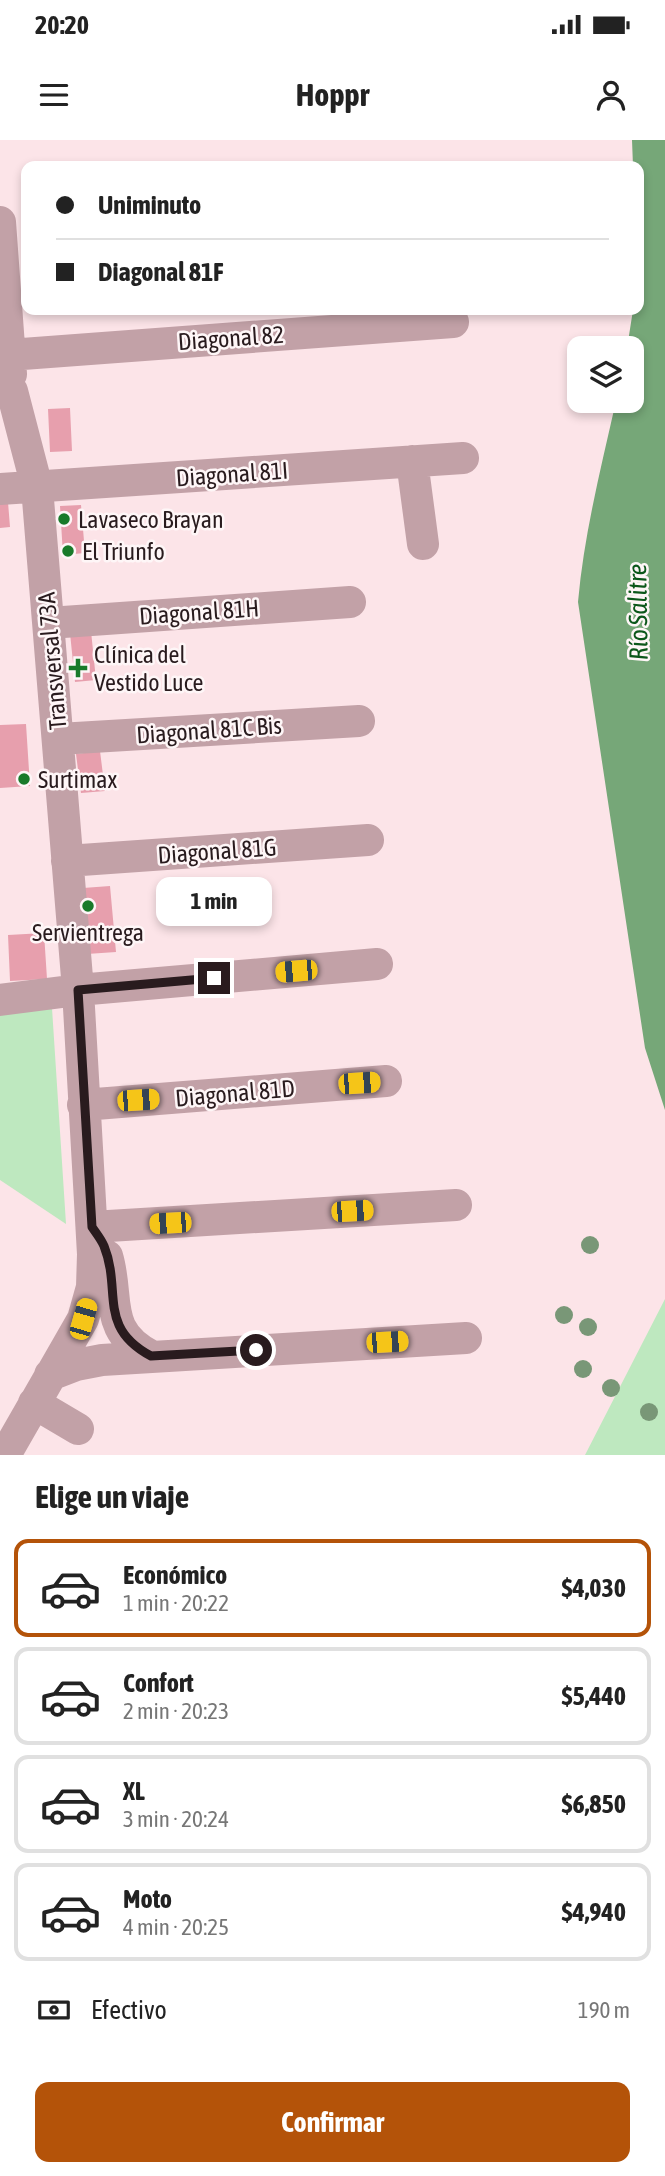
<!DOCTYPE html>
<html lang="es">
<meta charset="utf-8">
<style>
:root{--surface:#fff;--page:#f6f6f6;--text:#222;--muted:#767676;--line:#e0e0e0;--accent:#b45309}
body{margin:0;font-family:"Asap Condensed",sans-serif;background:var(--page);color:var(--text);height:100vh;display:flex;flex-direction:column;font-size:26px;white-space:nowrap}
*{box-sizing:border-box;margin:0}
p{font-size:23px;color:var(--muted)}
.icon{flex:none;width:38px;height:38px;fill:none;stroke:currentColor;stroke-width:2;stroke-linecap:round;stroke-linejoin:round}
.map{position:relative;height:1315px;overflow:hidden}
.drawer{display:flex;flex-direction:column;background:var(--surface);flex:1}
.drawer>*{flex:none}
.guide{position:absolute;left:21px;top:21px;width:623px;height:154px;border-radius:14px;box-shadow:0 4px 10px #0003;display:grid;align-content:center;height:154px;padding:0 35px;background:var(--surface)}
.buttons{position:absolute;left:567px;top:196px;display:grid;gap:14px}
.buttons a{display:grid;place-items:center;width:77px;height:77px;border-radius:14px;background:var(--surface);box-shadow:0 4px 10px #0003;font-size:35px}
.end{position:absolute;width:32px;height:32px;margin:-16px;border:9px solid #291b1e;background:#fff;box-shadow:0 0 0 4px #fff}
.from{border-radius:50%}
.bubble{position:absolute;height:49px;border-radius:14px;background:var(--surface);box-shadow:0 4px 10px #0003;font-size:23px;font-weight:700;line-height:49px;text-align:center}
.car{position:absolute;width:21px;height:42px;margin:-21px -10px;border-radius:9px;box-shadow:0 0 5px 2px #0007;background:linear-gradient(#f5c518 24%,#345 0 40%,#f5c518 0 76%,#345 0 86%,#f5c518 0)}
.guide b{display:flex;align-items:center;gap:24px;height:66px;font-size:26px}
.guide b+b{border-top:2px solid var(--line)}
.guide i{width:18px;height:18px;background:var(--text)}
ul{padding:0;list-style:none}
li{display:flex;align-items:center;gap:21px;height:98px;margin:0 14px 10px;padding:0 21px;border:4px solid var(--line);border-radius:14px}
li div{flex:1}
li b{display:block;font-size:26px}
li em{font-style:normal;font-weight:700}
li.active{border-color:var(--accent)}
li>.icon{width:63px;height:63px;stroke-width:1.5}
h2{padding:0 35px;font-size:32px;line-height:84px}
.pay{display:flex;align-items:center;gap:18px;height:77px;padding:0 35px;font-size:26px}
.pay p{margin-inline-start:auto}
.button{display:flex;gap:14px;margin-top:auto;padding:14px 35px}
.button a{flex:1;height:80px;border-radius:14px;background:var(--accent);color:#fff;font-size:28px;font-weight:700;line-height:80px;text-align:center}
.status{display:flex;justify-content:space-between;align-items:center;height:49px;padding:0 35px;background:var(--surface);direction:ltr}
.status svg{height:19px;fill:currentColor}
header{display:flex;justify-content:space-between;align-items:center;height:91px;padding:0 35px;background:var(--surface);font-size:32px;font-weight:700}
.map>svg:first-child{display:block}
.green{fill:#bee8bf}
.water{fill:#76a778}
.building{fill:#e79fad}
.lines{fill:none;stroke-linecap:round;stroke-linejoin:round}
.minor{stroke:#c2a1a7;stroke-width:32}
.tree{fill:#799777}
.route{stroke:#291b1e;stroke-width:9}
.poi-dot{fill:#197a2a;stroke:#fef6f7;stroke-width:2.5}
.labels{text-anchor:middle;dominant-baseline:central;stroke-width:5;stroke-linejoin:round;paint-order:stroke}
.street-label{font-size:24px;fill:#291b1e;stroke:#fef6f7}
.poi-label{font-size:24px;fill:#291b1e;stroke:#fef6f7;text-anchor:start}
.water-label{font-size:26px;font-style:italic;fill:#0b571a;stroke:#fef6f7}
</style>
<div class="status"><b>20:20</b><svg viewBox="0 0 49 12"><path d="M0 12V9h3v3zM5 12V6h3v6zM10 12V3h3v9zM15 12V0h3v12zM26 1h20v11H26zM47 4h2v5h-2z"/></svg></div>
<header><svg class="icon" aria-label="menu" viewBox="0 0 24 24"><path d="M4 6h16M4 12h16M4 18h16"/></svg>Hoppr<svg class="icon" aria-label="person" viewBox="0 0 24 24"><circle cx="12" cy="8" r="4"/><path d="M4 21q1-7 8-7t8 7"/></svg></header>
<div class="map">
<svg width="665" height="1315" viewBox="0 0 665 1315">
<rect width="100%" height="100%" fill="#fce4e8"/>
<!-- green -->
<path class="green" d="M52 868 66 1084 0 1040V874Z
M665 1159V1315H585Z"/>
<!-- water -->
<path class="water" d="M632 0H665V970L645 908 578 462C584 394 601 328 616 261H632V208H627L633 170H639V26H633Z"/>
<!-- building -->
<path class="building" d="M70 268 72 311 50 312 48 269Z
M8 362 10 387 0 388V363Z
M81 365 85 413 63 415 60 366Z
M91 491 96 540 75 542 70 493Z
M26 584 30 646 0 648V585Z
M100 611 105 651 81 653 76 614Z
M110 746 116 812 87 814 83 748Z
M44 793 47 839 10 841 8 795Z"/>
<g class="lines">
<!-- minor -->
<path class="minor" d="M0 82 11 234
M9 215 453 182
M412 321 423 404
M0 349 463 318
M49 483 350 462
M59 599 359 581
M67 721 368 700
M0 860 78 850 377 824
M83 965 386 941
M92 1087 456 1065
M107 1116C120 1159 102 1190 151 1216
M50 1235 76 1225 102 1220 466 1198
M34 1263 78 1289
M5 1315 83 1179 92 1147 93 1114 78 850 37 347 12 251"/>
</g>
<!-- trees -->
<g class="tree">
<circle cx="590" cy="1105" r="9"/>
<circle cx="564" cy="1175" r="9"/>
<circle cx="588" cy="1187" r="9"/>
<circle cx="583" cy="1229" r="9"/>
<circle cx="611" cy="1248" r="9"/>
<circle cx="649" cy="1272" r="9"/>
</g>
<g class="lines">
<!-- route -->
<path class="route" d="M214 838 78 850 92 1087C96 1093 101 1099 104 1106 122 1151 97 1187 151 1216L256 1210"/>
</g>
<!-- markers -->
<g class="poi-dot">
<circle cx="64" cy="379" r="7"/>
<circle cx="68" cy="411" r="7"/>
<path d="M74.5 517.5h7v7h7v7h-7v7h-7v-7h-7v-7h7z"/>
<circle cx="24" cy="639" r="7"/>
<circle cx="88" cy="766" r="7"/>
</g>
<g class="labels">
<!-- street labels -->
<g class="street-label">
<text transform="translate(231 198) rotate(-4)">Diagonal 82</text>
<text transform="translate(232 334) rotate(-4)">Diagonal 81I</text>
<text transform="translate(199 472) rotate(-4)">Diagonal 81H</text>
<text transform="translate(52 521) rotate(-95)">Transversal 73A</text>
<text transform="translate(209 590) rotate(-4)">Diagonal 81C Bis</text>
<text transform="translate(217 711) rotate(-4)">Diagonal 81G</text>
<text transform="translate(235 953) rotate(-5)">Diagonal 81D</text>
</g>
<!-- poi labels -->
<g class="poi-label">
<text x="78" y="379">Lavaseco Brayan</text>
<text x="82" y="411">El Triunfo</text>
<text x="94" y="514">Clínica del<tspan x="94" dy="28">Vestido Luce</tspan></text>
<text x="38" y="639">Surtimax</text>
<text x="88" y="792" text-anchor="middle">Servientrega</text>
</g>
<!-- water labels -->
<g class="water-label">
<text transform="translate(638 472) rotate(-91)">Río Salitre</text>
</g>
</g>
</svg>
<div class="buttons">
<a><svg class="icon" aria-label="layers" viewBox="0 0 24 24"><path d="M12 4l9 5-9 5-9-5zM3 14l9 5 9-5"/></svg></a>
</div>
<i class="end from" style="left:256px;top:1210px"></i>
<i class="end" style="left:214px;top:838px"></i>
<div class="bubble" style="left:156px;top:737px;width:116px">1 min</div>
<i class="car" style="left:296px;top:831px;rotate:265deg"></i>
<i class="car" style="left:359px;top:943px;rotate:86deg"></i>
<i class="car" style="left:138px;top:960px;rotate:86deg"></i>
<i class="car" style="left:352px;top:1071px;rotate:87deg"></i>
<i class="car" style="left:170px;top:1083px;rotate:267deg"></i>
<i class="car" style="left:83px;top:1179px;rotate:16deg"></i>
<i class="car" style="left:387px;top:1202px;rotate:87deg"></i>
<div class="guide">
<b><i class="from"></i>Uniminuto</b>
<b><i></i>Diagonal 81F</b>
</div>
</div>
<section class="drawer">
<h2>Elige un viaje</h2>
<ul>
<li class="active"><svg class="icon" aria-label="car" viewBox="0 0 24 24"><path d="M5 17H2v-5l4-1 3-4h7l3 4 3 1v5h-3M9 17h6M6 11h13"/><circle cx="7" cy="17" r="2"/><circle cx="17" cy="17" r="2"/></svg><div><b>Económico</b><p>1 min · 20:22</p></div><em>$4,030</em></li>
<li><svg class="icon" aria-label="car" viewBox="0 0 24 24"><path d="M5 17H2v-5l4-1 3-4h7l3 4 3 1v5h-3M9 17h6M6 11h13"/><circle cx="7" cy="17" r="2"/><circle cx="17" cy="17" r="2"/></svg><div><b>Confort</b><p>2 min · 20:23</p></div><em>$5,440</em></li>
<li><svg class="icon" aria-label="car" viewBox="0 0 24 24"><path d="M5 17H2v-5l4-1 3-4h7l3 4 3 1v5h-3M9 17h6M6 11h13"/><circle cx="7" cy="17" r="2"/><circle cx="17" cy="17" r="2"/></svg><div><b>XL</b><p>3 min · 20:24</p></div><em>$6,850</em></li>
<li><svg class="icon" aria-label="car" viewBox="0 0 24 24"><path d="M5 17H2v-5l4-1 3-4h7l3 4 3 1v5h-3M9 17h6M6 11h13"/><circle cx="7" cy="17" r="2"/><circle cx="17" cy="17" r="2"/></svg><div><b>Moto</b><p>4 min · 20:25</p></div><em>$4,940</em></li>
</ul>
<div class="pay"><svg class="icon" aria-label="cash" viewBox="0 0 24 24"><path d="M3 7h18v10H3z"/><circle cx="12" cy="12" r="2"/></svg>Efectivo<p>190 m</p></div>
<div class="button"><a>Confirmar</a></div>
</section>
